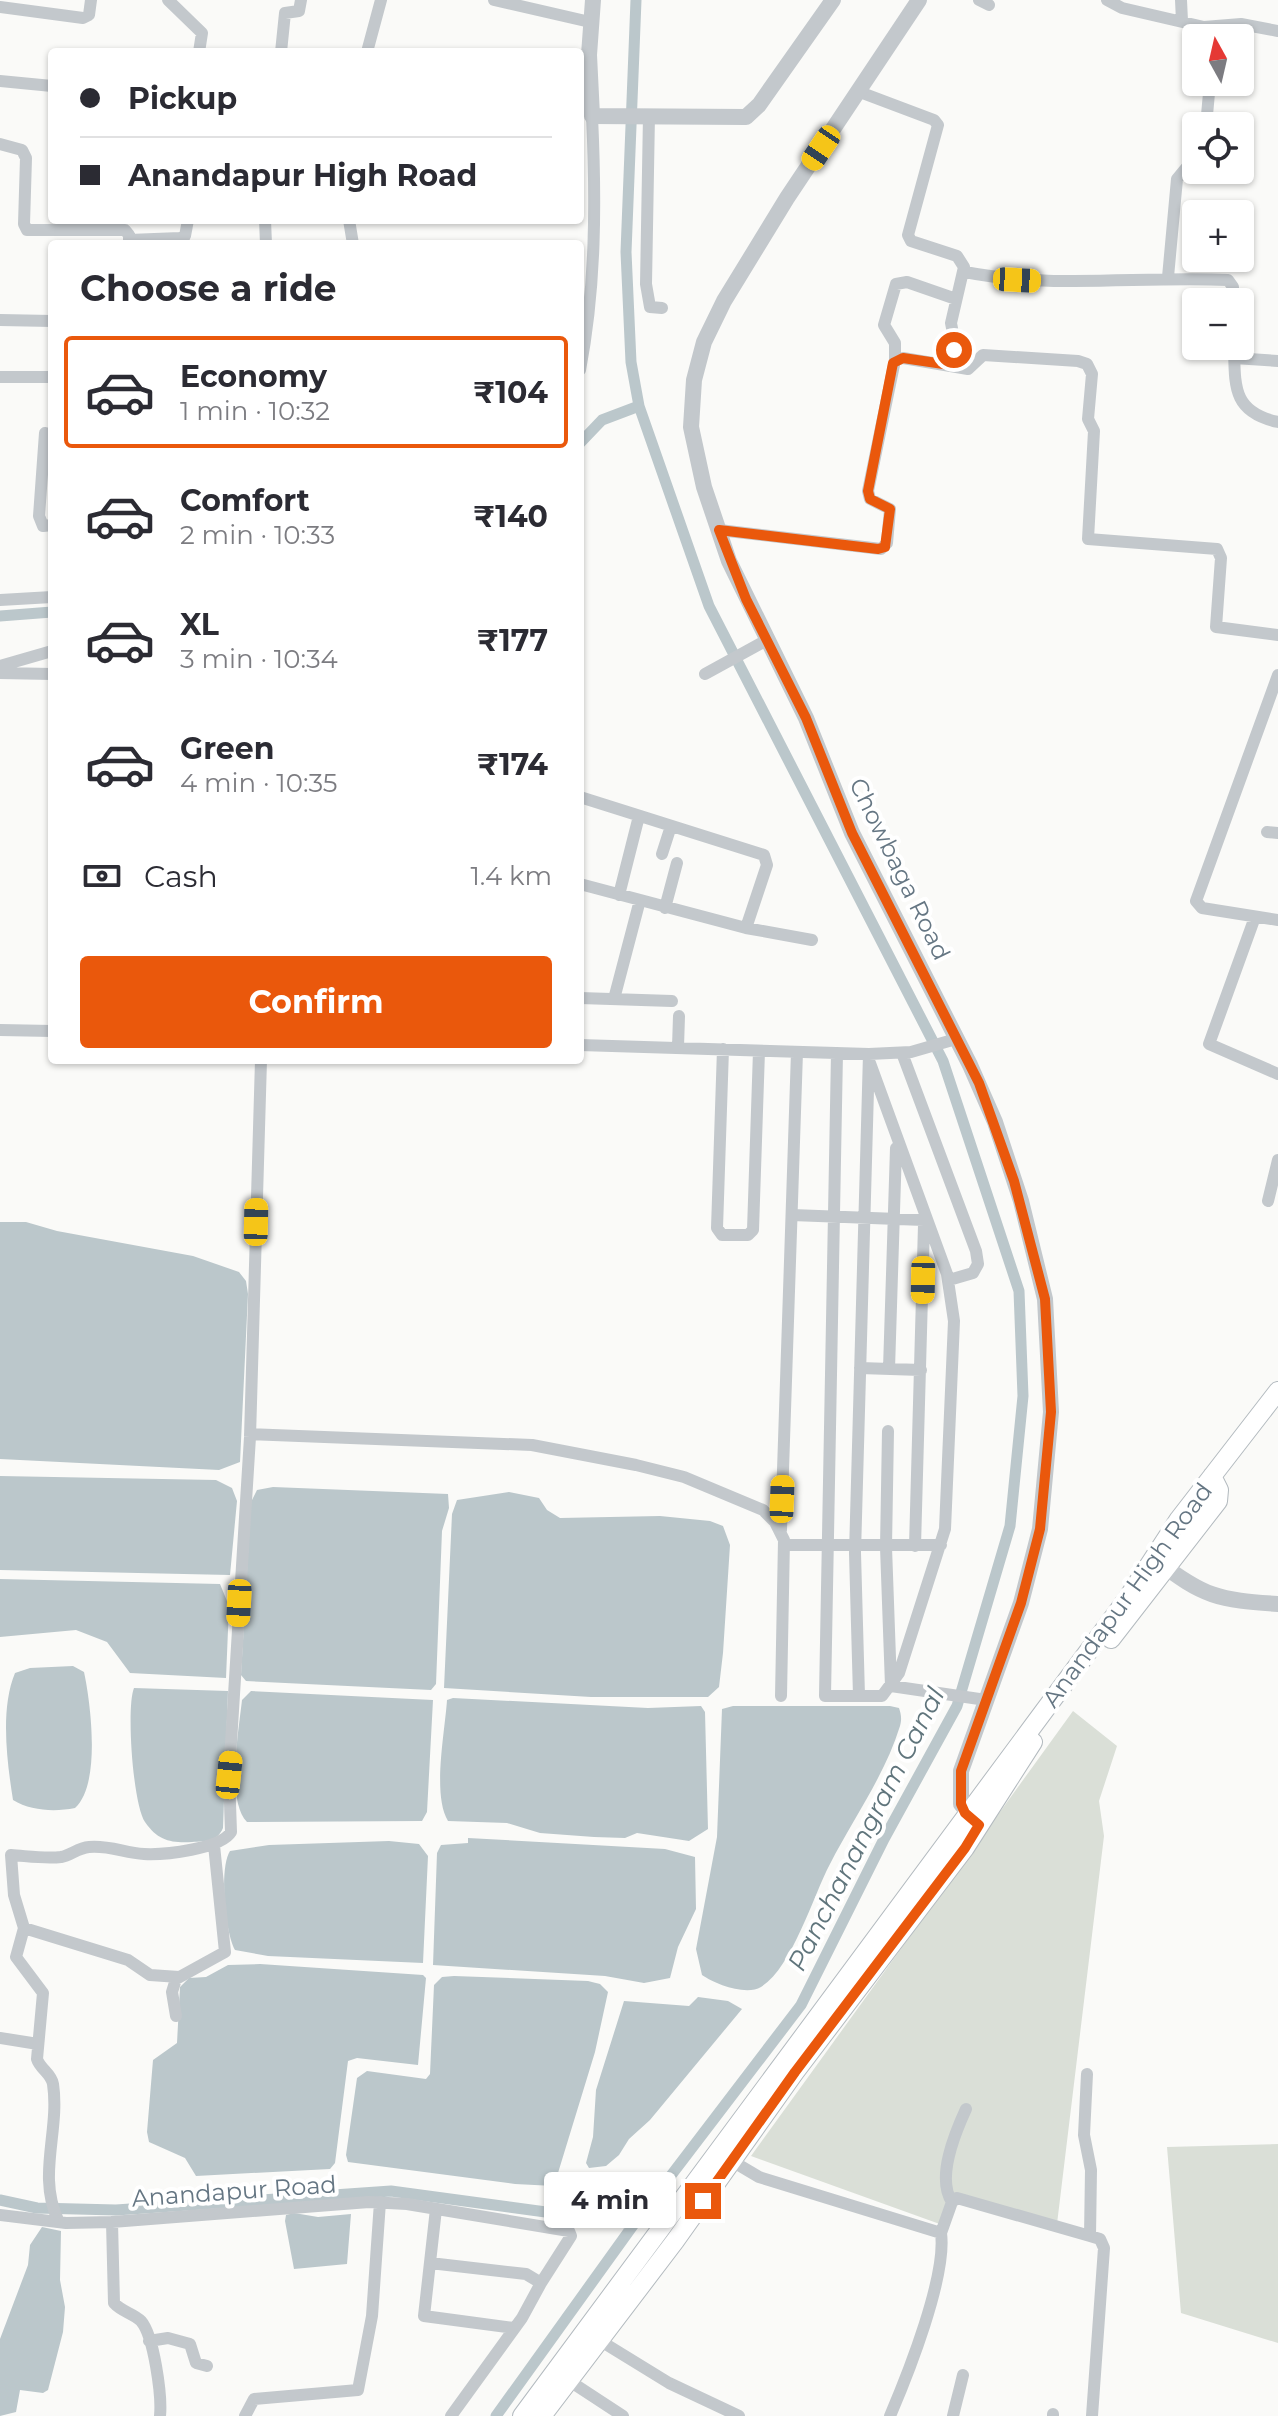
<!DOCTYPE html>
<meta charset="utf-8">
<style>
:root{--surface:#fff;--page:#f2f2f3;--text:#2b2b33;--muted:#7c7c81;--line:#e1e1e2;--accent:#ea580c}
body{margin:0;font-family:Montserrat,sans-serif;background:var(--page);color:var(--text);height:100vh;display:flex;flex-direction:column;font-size:30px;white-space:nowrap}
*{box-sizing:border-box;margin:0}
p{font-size:26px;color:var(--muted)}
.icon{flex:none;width:44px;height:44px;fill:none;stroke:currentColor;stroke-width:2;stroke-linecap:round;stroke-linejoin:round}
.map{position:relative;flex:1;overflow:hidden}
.sheet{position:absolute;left:48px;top:240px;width:536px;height:824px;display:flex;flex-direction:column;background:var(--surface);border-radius:8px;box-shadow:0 2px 6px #0004}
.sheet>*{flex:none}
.guide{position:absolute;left:48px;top:48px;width:536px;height:176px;border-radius:8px;box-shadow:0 2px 6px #0004;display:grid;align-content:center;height:176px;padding:0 32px;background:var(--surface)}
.needle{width:52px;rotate:352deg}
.fabs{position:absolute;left:1182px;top:24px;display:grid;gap:16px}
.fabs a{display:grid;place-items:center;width:72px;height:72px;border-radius:8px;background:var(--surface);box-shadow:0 2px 6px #0004;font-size:40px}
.end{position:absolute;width:36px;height:36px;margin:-18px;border:10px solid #ea580c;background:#fff;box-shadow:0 0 0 4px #fff}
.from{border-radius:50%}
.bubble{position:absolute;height:56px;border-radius:8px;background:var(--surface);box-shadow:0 2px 6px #0004;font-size:26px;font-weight:700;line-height:56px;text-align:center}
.car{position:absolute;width:24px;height:48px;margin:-24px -12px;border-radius:10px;box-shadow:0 0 6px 2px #0007;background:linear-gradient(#f5c518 24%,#345 0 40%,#f5c518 0 76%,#345 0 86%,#f5c518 0)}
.guide b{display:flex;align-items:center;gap:28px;height:76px;font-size:30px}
.guide b+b{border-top:2px solid var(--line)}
.guide i{width:20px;height:20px;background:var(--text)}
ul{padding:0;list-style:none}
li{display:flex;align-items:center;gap:24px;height:112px;margin:0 16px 12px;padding:0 16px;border:4px solid transparent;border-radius:8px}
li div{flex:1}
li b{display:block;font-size:30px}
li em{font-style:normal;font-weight:700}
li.selected{border-color:var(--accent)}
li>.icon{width:72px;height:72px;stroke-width:1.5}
h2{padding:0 32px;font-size:36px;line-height:96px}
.pay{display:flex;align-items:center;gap:20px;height:88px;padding:0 32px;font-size:30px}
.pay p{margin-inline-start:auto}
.button{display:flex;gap:16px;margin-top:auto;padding:16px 32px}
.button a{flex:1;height:92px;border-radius:8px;background:var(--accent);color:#fff;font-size:32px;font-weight:700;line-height:92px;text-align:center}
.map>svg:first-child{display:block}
.green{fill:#dadfd7}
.water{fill:#bbc7cb}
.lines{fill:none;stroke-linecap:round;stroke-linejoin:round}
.canal{stroke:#bbc7cb;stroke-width:11}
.secondary-casing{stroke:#b3babf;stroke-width:20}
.minor{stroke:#c3c8cc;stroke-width:12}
.tertiary{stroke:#c3c8cc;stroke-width:16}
.secondary{stroke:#fff;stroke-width:18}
.route{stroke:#ea580c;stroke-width:10}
.labels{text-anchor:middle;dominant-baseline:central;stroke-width:8;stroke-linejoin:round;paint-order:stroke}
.street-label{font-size:24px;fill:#657683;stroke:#fff}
.water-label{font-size:26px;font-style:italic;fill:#60757c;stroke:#fff}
</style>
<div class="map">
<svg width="1278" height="2416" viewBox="0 0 1278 2416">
<rect width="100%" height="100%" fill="#fafaf8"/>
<!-- green -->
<path class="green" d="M1073 1711 1117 1746 1099 1801 1104 1836 1057 2224 959 2197 948 2227 751 2156Z
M1278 2144V2343L1181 2313 1167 2147Z"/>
<!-- water -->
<path class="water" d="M0 1222H26L57 1231 193 1256 239 1272 246 1281 248 1294 240 1462 219 1470 0 1459Z
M0 1476 216 1480 232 1488 237 1501 230 1575 0 1570Z
M273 1487 448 1494 449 1508 442 1531 436 1684 431 1690 246 1681 241 1675 251 1502 257 1490Z
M509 1492 539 1498 547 1510 560 1518 660 1516 710 1521 723 1526 730 1545 723 1653 719 1687 708 1697H591L444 1688 452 1514 457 1500Z
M0 1579 220 1584 229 1606 226 1678 130 1673 107 1642 76 1630 0 1637Z
M73 1666 84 1672C91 1704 101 1785 75 1808 55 1812 31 1811 13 1800 7 1762 0 1709 15 1673L30 1668Z
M134 1688 228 1691 223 1828C217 1842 206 1841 192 1842 171 1843 158 1841 145 1822 133 1805 126 1707 134 1688Z
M251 1691 433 1700 427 1812 422 1821 247 1822C226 1801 239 1729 242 1700Z
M453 1698 648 1708 701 1706 705 1712 708 1829 689 1841 637 1833 625 1838 594 1837 540 1833 507 1823 448 1821C432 1795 445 1732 447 1700Z
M733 1706H890L899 1708C901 1714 902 1719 900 1726 885 1775 853 1819 830 1864 813 1896 792 1968 761 1987 746 1996 715 1984 702 1975L696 1949 717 1837 722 1709Z
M468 1838 665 1849 695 1857 696 1909 678 1947 670 1978 644 1983 605 1976 433 1965 437 1853 441 1845 468 1843Z
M389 1841 419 1844 428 1856 423 1963 268 1956 235 1950C225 1932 219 1868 230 1851L269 1845Z
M260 1964 423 1975 426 1978 418 2065 357 2058 348 2061 335 2163 330 2169 196 2176 185 2158 149 2142 147 2132 153 2060 177 2043 180 1987 189 1978 206 1977 228 1965Z
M454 1976 588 1981 600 1984 608 1992 595 2052 554 2186 515 2184 348 2162 346 2155 357 2078 367 2071 426 2079 430 2074 434 1985 442 1977Z
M698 1997 728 2001 742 2009 650 2120 629 2139 619 2155 606 2166 589 2168 586 2163 593 2137 596 2090 624 2001 689 2006Z
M294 2213 318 2217 351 2214 347 2264 294 2269 285 2221 286 2215Z
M42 2227 61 2231 60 2280 65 2307 63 2332 48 2390 43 2393 20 2390 16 2412 0 2416V2339L28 2265 30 2245Z"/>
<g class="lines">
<!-- canal -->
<path class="canal" d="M580 443 602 420 639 406
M0 616 52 612
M0 2200 37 2208 116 2210 391 2191 634 2224
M496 2416 634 2224 801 2005 884 1839 957 1706 1010 1526 1023 1396 1019 1291 943 1061 709 606 639 406 631 362 626 252 636 0"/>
<defs>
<path id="secondary" d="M1111 1639 1218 1501 1219 1490 1212 1476
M522 2416 1127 1599 1179 1519 1278 1391
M542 2416 675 2241 795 2072 965 1848 1033 1742"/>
</defs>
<!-- secondary casing -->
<use href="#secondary" class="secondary-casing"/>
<!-- minor -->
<path class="minor" d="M168 0 202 33 199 52
M494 0 590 22
M979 0 989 5
M1107 0 1122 8 1204 27 1212 38
M1181 0 1182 21
M0 7 83 18 89 15 91 0
M1204 27 1241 24 1278 31
M281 52 285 13 299 11 301 0
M367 52 381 0
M0 81 52 86
M857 91 934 120 938 125 908 235 911 241 957 256 964 267 951 323 955 344 950 365
M649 115 646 284 650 307 662 308
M1206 126 1210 82
M0 144 22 150 26 158 24 224 27 230H125L129 235V244
M265 220 266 244
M349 220 353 244
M129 240 180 238 185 236 188 220
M965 272C1051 289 1140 276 1228 280L1233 287V302
M1168 277 1177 179 1196 156
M0 320 52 321
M1234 346C1235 386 1232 412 1278 422
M1234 358 1278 361
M895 360V343L884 325 896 284 907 282 956 299
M580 370C596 287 596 201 592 116
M0 377H52
M45 433 39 516 43 526 52 525
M719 530 881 549 887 543 890 509 870 499 868 491 895 360 903 358 968 369 983 355 1078 361 1087 364 1092 374 1088 419 1094 431 1088 539 1217 549 1221 558 1216 627 1278 635
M0 600 52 597
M0 666 52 651
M0 673 52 674
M705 674 767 640
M1278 675 1196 901 1202 908 1278 920
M580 797 764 855 767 865 746 928
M1267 832 1278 833
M662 854 671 826
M580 884 746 928 812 940
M619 895 639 816
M665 908 677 863
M1255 917 1209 1044 1278 1074
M580 998 672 1001
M614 999 640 900
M0 1030 52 1031
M580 1045 869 1054 911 1052 956 1039
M678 1047 679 1016
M723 1049 717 1228 722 1235H748L753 1230 759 1051
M837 1053 825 1696H882L899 1673 945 1529 954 1321 947 1274 870 1063
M902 1053 976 1251 978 1264 973 1273 949 1280
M1268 1201 1278 1160
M792 1215 924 1220
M860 1368 921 1370
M889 1369 896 1148
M888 1431 886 1547 891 1686 986 1700
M250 1434 532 1445 636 1465 684 1477 763 1510 775 1522 784 1540 781 1696
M781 1530 797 1052
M784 1545H941
M915 1546 924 1225
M859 1696 855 1553 869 1054
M24 1928 128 1960 150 1975 179 1977
M176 2016 172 1992 176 1979 225 1952 214 1845
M0 2038 38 2044
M1087 2074 1084 2135 1091 2170 1090 2236 1100 2239 1104 2248 1092 2416
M732 2161 759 2177 941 2233C947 2276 908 2374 890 2416
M952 2202C936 2178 955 2133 966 2109
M436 2209 424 2316 514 2328
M0 2215 66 2223 112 2222
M58 2220C37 2175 60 2131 53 2084 51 2073 40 2069 37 2059L43 1993 16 1957 24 1928 14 1895 11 1855C27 1856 45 1859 61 1857 71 1855 78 1848 89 1847 109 1845 125 1853 144 1854 164 1855 221 1849 231 1832L229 1775 250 1437 261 1060
M941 2233 952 2202 957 2198 1090 2236
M430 2263 526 2274 541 2283 522 2318 451 2416
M599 2340 669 2383 739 2416
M149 2341 168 2338 190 2344 196 2363 207 2366
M568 2380 623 2416
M160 2416C162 2396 154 2336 141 2321 133 2313 122 2312 114 2303L112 2222 369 2202 407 2204 569 2231 571 2236 541 2283
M245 2416 254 2399 358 2390 372 2316 380 2202
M953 2416 963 2375
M1053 2416V2414"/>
<!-- tertiary -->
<path class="tertiary" d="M593 0 589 55 592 116 746 117 759 105 833 0
M919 0 787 198 724 301 704 342 694 380 691 427 704 487 729 561 806 718 852 833 970 1065 995 1122 1021 1201 1045 1299 1051 1412 1040 1529 1021 1603 961 1771V1804L975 1821
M1156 1560C1204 1597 1218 1600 1278 1604"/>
<!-- secondary -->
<use href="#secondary" class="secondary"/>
</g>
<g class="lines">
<!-- route -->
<path class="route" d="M703 2201 795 2072 965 1848 979 1825 965 1813 961 1804V1771L1021 1603 1040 1529 1051 1412 1045 1299 1014 1181 979 1083 852 833 806 718 746 599 719 530 878 549 885 547 890 509 870 499 868 491 893 363 903 358 950 365 954 350"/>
</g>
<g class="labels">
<!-- street labels -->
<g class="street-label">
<text transform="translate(900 869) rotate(64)">Chowbaga Road</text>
<text transform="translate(1127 1595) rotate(-54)">Anandapur High Road</text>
<text transform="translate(234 2191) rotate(-4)">Anandapur Road</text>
</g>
<!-- water labels -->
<g class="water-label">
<text transform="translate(866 1829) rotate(-63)">Panchanangram Canal</text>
</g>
</g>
</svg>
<div class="fabs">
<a><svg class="needle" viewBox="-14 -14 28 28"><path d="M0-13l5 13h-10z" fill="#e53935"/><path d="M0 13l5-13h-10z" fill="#7c7c81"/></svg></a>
<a><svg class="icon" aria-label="locate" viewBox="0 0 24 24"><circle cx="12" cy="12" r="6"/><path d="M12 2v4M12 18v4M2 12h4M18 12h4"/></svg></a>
<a>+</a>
<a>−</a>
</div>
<i class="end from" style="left:954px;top:350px"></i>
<i class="end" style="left:703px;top:2201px"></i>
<div class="bubble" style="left:544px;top:2172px;width:132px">4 min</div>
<i class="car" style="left:821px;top:148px;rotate:214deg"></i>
<i class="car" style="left:1017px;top:280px;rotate:93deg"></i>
<i class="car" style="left:256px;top:1222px;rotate:1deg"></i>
<i class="car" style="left:923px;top:1280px;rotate:181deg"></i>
<i class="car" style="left:782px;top:1499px;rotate:2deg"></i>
<i class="car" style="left:239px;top:1603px;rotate:183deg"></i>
<i class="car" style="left:229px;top:1775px;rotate:6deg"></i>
<div class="guide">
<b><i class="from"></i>Pickup</b>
<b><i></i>Anandapur High Road</b>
</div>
<section class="sheet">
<h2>Choose a ride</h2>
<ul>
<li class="selected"><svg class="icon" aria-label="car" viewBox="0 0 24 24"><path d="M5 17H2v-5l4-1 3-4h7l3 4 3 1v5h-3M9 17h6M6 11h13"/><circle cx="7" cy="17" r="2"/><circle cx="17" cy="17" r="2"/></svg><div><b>Economy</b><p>1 min · 10:32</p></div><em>₹104</em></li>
<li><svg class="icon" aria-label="car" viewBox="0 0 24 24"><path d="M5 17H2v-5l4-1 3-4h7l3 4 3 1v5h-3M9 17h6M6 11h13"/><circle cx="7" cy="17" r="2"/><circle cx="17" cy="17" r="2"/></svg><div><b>Comfort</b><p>2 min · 10:33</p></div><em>₹140</em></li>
<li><svg class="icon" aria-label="car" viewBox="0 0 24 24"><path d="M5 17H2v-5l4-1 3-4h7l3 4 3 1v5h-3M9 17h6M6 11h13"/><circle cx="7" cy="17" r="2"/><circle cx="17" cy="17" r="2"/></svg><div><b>XL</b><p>3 min · 10:34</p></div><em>₹177</em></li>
<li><svg class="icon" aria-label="car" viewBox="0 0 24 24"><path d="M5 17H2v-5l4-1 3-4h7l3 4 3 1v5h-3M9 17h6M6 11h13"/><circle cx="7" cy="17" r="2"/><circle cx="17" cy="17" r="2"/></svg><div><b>Green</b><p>4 min · 10:35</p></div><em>₹174</em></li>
</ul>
<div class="pay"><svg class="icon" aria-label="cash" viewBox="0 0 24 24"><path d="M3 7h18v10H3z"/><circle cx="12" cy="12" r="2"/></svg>Cash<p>1.4 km</p></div>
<div class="button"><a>Confirm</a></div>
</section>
</div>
